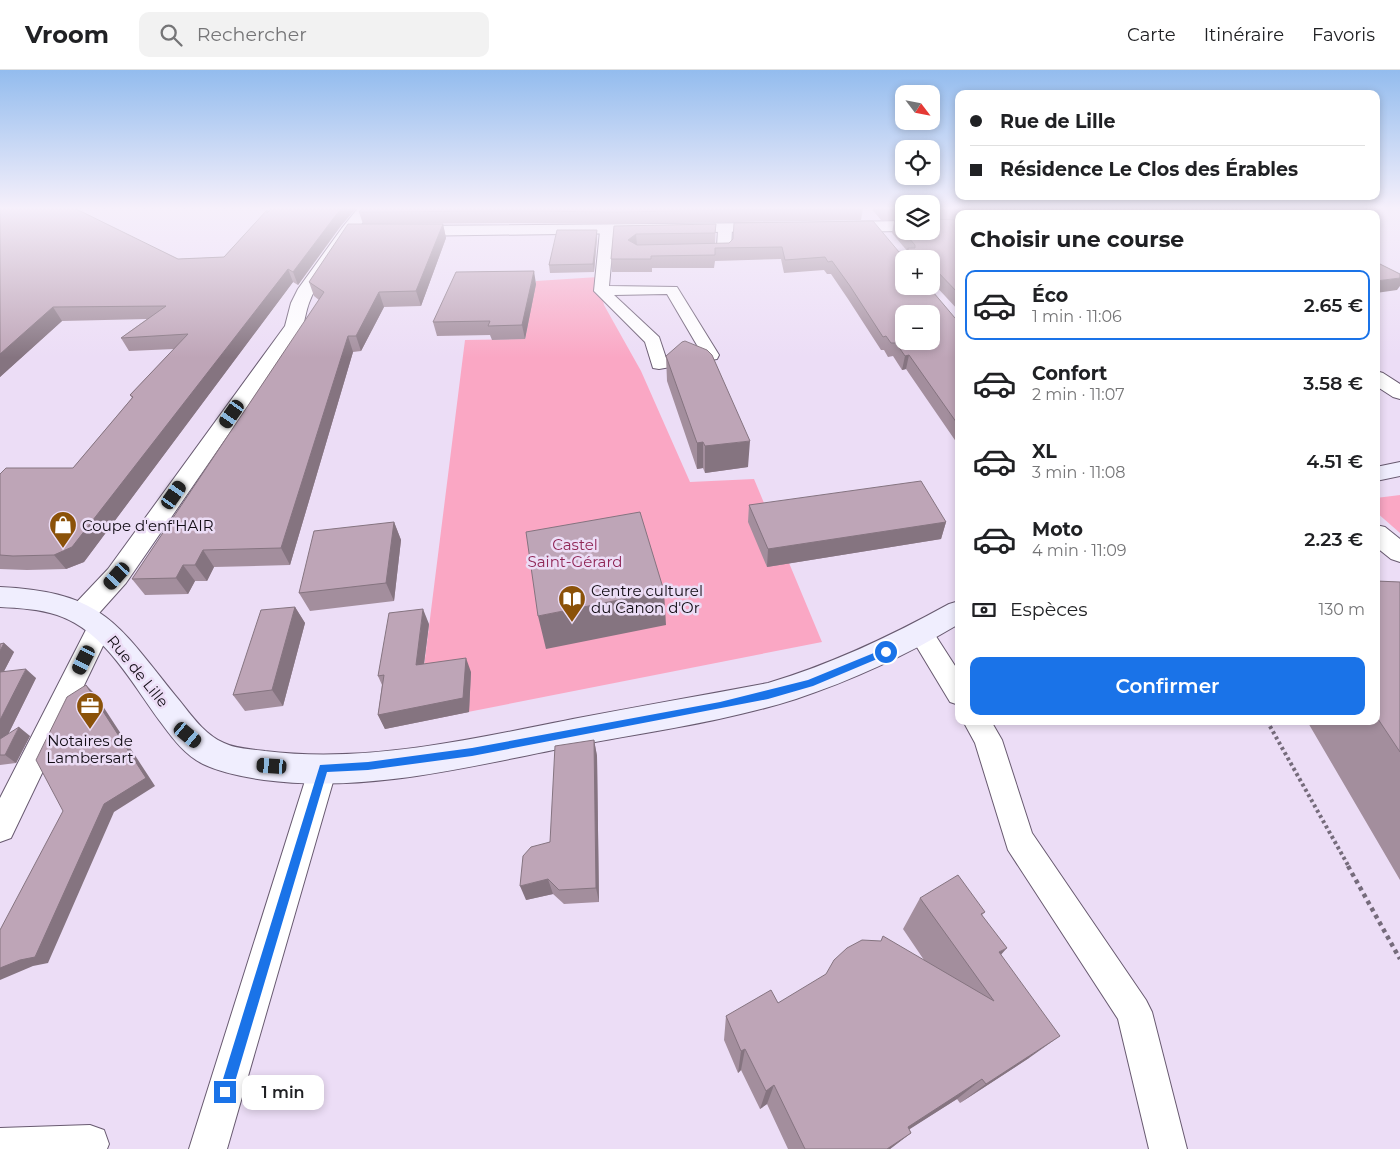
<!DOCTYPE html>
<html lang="fr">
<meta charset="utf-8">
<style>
:root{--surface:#fff;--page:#f2f2f2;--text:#202124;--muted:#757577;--line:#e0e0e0;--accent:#1a73e8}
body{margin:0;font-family:Montserrat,sans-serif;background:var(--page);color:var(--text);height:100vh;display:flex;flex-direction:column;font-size:19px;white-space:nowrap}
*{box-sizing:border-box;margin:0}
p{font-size:16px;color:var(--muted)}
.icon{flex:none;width:28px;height:28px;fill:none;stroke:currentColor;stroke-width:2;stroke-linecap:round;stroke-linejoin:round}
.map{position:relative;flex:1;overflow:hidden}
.drawer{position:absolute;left:955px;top:140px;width:425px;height:515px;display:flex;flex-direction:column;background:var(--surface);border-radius:10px;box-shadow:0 2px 8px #0003}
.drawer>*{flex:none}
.banner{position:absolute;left:955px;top:20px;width:425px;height:110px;border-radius:10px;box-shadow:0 2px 8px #0003;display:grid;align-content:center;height:110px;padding:0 15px;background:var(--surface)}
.needle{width:32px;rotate:122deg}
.tools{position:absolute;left:895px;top:15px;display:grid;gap:10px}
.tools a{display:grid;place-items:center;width:45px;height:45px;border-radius:10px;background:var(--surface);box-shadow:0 2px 8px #0003;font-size:25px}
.end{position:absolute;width:22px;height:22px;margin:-11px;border:6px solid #1a73e8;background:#fff;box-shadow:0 0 0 2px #fff}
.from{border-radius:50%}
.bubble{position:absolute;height:35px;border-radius:10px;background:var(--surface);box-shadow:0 2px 8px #0003;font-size:16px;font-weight:600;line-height:35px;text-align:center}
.car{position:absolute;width:15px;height:30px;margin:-15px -8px;border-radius:6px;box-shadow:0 0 4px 1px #0007;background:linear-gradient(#222 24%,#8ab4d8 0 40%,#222 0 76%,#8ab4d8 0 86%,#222 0)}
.banner b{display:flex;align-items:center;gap:18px;height:48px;font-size:19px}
.banner b+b{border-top:1px solid var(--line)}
.banner i{width:12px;height:12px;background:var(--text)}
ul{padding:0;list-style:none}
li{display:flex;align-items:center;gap:15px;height:70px;margin:0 10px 8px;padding:0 5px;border:2px solid transparent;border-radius:10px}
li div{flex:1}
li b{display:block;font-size:19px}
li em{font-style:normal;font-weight:600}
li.on{border-color:var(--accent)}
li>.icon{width:45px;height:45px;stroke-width:1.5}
h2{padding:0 15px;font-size:22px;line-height:60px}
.pay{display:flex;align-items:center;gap:12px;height:55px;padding:0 15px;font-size:19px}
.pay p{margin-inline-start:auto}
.primary-button{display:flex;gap:10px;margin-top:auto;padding:10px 15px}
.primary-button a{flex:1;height:58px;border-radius:10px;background:var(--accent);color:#fff;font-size:20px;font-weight:600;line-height:58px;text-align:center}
header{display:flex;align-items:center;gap:30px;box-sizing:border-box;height:70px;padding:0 25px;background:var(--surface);border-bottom:1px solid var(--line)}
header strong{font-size:24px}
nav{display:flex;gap:28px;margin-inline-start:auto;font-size:18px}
.search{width:350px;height:45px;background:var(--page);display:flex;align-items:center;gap:12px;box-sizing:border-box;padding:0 18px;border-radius:10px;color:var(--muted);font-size:19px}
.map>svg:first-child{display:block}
.green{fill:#faa7c4}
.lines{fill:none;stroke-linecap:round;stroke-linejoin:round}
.lane-casing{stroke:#685a70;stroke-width:2}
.street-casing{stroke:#685a70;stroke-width:2}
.secondary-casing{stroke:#685a70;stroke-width:2}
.path-far1{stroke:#756b7b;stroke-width:4;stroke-dasharray:3 3;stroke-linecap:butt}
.path{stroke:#756b7b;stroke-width:4.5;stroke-dasharray:4 4;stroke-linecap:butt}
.lane{fill:#fff;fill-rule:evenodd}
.street{fill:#fff;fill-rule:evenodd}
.secondary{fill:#f0eefe;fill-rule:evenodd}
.wall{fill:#a38e9d}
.shaded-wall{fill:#857480}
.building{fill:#bea5b7;stroke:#857480;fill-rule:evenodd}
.route{fill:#1a73e8}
.labels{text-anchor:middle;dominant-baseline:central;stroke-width:5;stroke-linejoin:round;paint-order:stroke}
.poi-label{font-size:15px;fill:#110c14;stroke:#ecddf6;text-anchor:start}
.park-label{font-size:15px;fill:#8f2555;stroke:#ecddf6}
.street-label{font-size:15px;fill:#110c14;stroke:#ecddf6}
</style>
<header>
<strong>Vroom</strong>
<div class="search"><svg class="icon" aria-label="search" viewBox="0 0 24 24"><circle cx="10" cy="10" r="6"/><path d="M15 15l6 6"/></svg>Rechercher</div>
<nav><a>Carte</a><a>Itinéraire</a><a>Favoris</a></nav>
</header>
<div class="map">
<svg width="1400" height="1079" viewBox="0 0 1400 1079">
<rect width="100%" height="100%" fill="#ecddf6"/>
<!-- green -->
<path class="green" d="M598 207 604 235 641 301 690 412 754 409 822 572 417 652 465 270 525 269 536 211Z
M1400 425V463L1376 442V428Z"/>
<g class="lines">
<defs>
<path id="lane" d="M725 155 732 159 731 181 729 184 696 185 694 182 696 179 717 177 718 159Z
M607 157 614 161 609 216 677 217 719 285 717 289 659 299 653 298 645 272 594 221 600 161ZM667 224 701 282 666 288 659 267 614 225Z
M100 548 109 550 112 557 11 768 0 772V728L91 550Z
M921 555 930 557 959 602V635L950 632 909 564 912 557Z
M963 651H991L1002 670 1032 763 1146 930 1152 942 1187 1079H1149L1118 949 1008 780 975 673Z
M323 686 333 689 337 698 227 1079H189L309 698 313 689Z
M90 1055 104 1060 109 1074 107 1079H0V1058Z"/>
<path id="street" d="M359 137H374C355 165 320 202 309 233 306 241 305 249 303 256L126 513 92 551 82 554 72 551 68 544 72 537 108 499 285 256 291 233 298 219 342 158Z
M904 151V161L840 162 835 160 832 157 835 154 840 152Z
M770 153 775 155 778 158 775 161 408 166 403 164 400 161 403 158 408 156Z
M1376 301 1383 303 1400 314V329L1393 327 1376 316Z
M1376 455 1385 457 1400 469V492L1391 489 1376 477Z"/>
<path id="secondary" d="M1400 392V406L1376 411V397Z
M0 517C105 522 118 555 179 630 191 645 205 665 224 673 236 679 252 679 265 681 369 694 476 668 578 648 641 636 705 625 768 613 832 594 891 566 949 534L959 531V554C907 585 853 610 796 629 727 651 654 661 584 674 479 694 371 724 264 710 244 707 222 703 203 694 186 686 173 669 162 654 133 616 106 561 57 545 39 539 19 538 0 537Z"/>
</defs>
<!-- lane casing -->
<use href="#lane" class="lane-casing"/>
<!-- street casing -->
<use href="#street" class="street-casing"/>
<!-- secondary casing -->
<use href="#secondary" class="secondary-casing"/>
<!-- path-far1 -->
<path class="path-far1" d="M1267 651 1349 797"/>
<!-- path -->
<path class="path" d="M1348 796 1400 889"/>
<!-- lane -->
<use href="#lane" class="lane"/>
<!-- street -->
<use href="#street" class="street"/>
<!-- secondary -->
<use href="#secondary" class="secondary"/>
</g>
<!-- wall -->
<path class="wall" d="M0 137 178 189 224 187 267 140 268 143 273 137H357L340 157 298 215 293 212 84 492 66 499 27 500 0 499V404L73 398 132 328 130 325 174 279 129 281 121 268 147 249 62 251 0 307Z
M870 137H904V150H881Z
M931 137H1238L1250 144H959V149H932L959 150V241L932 212H931V189H904L955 248H959V376L906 299 902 300 893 286 888 287 884 280H881L848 229 831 204H827L824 200 784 203 781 189 715 191 714 198H652V202H612L611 189 614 156 716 154 715 174 899 182 907 184 908 182 892 163 894 151 904 161Z
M863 138 861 150 619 154 519 153 370 154H443L446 168 421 236 384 237 361 281 353 282 290 495 214 497 207 511H195L188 524 145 525 132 509 319 230 314 226 309 212 363 154 359 142Z
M597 160V168L594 202 550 203 549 195Z
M536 214 525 269 492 270 490 265 437 266 433 252Z
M666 286 748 397 705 403 703 398 697 399 667 311Z
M749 435 946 452 941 469 767 497 748 452Z
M394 452 401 470 394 531 310 541 299 523Z
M1376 511 1400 512V810L1307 651H1376Z
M295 537 305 553 283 636 245 641 233 625Z
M429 554 424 594 471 602 469 642 385 659 378 645 382 615 378 606Z
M4 573 14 582 4 601 36 608 8 664 30 666 16 693 0 695V574Z
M594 670 597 686 599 832 564 834 553 824 526 830 550 772Z
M920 828 985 842 982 845 1001 884 1029 988 960 1033 957 1029 909 1059 911 1063 890 1079H788L767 1034 760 1039 741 1000 738 1003 724 970 726 946 778 933 924 890 903 859Z"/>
<!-- shaded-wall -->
<path class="shaded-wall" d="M343 137H357L340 157 298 215 293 202 336 145Z
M443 154 446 168 421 236 416 221Z
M597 160V168L594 202 593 194Z
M636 164 637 176 628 170Z
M288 199 293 212 84 492 66 499 54 485Z
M534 201 536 214 525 269 522 255Z
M1400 208V216L1397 220 1376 223V211Z
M379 222 384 237 361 281 356 266Z
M53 237 62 251 0 307V284Z
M348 266 353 282 290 495 281 478Z
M909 285 906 299 902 300 905 286Z
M750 371 748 397 705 403V376Z
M703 372V398L697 399V373Z
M394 452 401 470 394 531 386 513Z
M946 452 941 469 767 497 768 479Z
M203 480 214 497 207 511 195 495Z
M183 495 195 511 188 524 176 508Z
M664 521 666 555 546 579 538 546Z
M295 537 305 553 283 636 272 620Z
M423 539 429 554 422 609 416 595Z
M4 573 14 582 0 609V581Z
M466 588 471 602 469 642 385 659 378 645Z
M26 599 36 608 0 681V650Z
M86 615 95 624 155 716 114 742 48 893 33 896 0 910V898L104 734Z
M19 657 30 666 16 693 5 685Z
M594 670 597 686 599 832 596 818Z
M548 809 553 824 526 830 520 816Z
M1007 878 982 906 999 882Z
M1060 966 1029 988 960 1033 986 1014Z
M745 979 741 1000 738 1003 741 981Z
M982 1009 957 1029 888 1073 908 1057Z
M774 1015 767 1034 760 1039 766 1021Z
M911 1063 890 1079H887Z"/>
<!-- building -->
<path class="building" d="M0 137H72L178 189 224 187 267 140V143L273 137H343L336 145 293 202 288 199 72 477 54 485 13 486 0 485V404L6 398H73L133 327 130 325 188 264 121 268 166 236 53 237 0 284Z
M363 137H862L863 138 618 142 517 141 359 142Z
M882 137H904V138H883Z
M931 137H1238L1250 144H964V139L962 137H934L932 139V149L959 150V224L935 199H933L932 201H931V189H904V216H928L955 248H959V356L909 285 905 286 896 273H891L886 266 883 267 850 216 832 191 828 192 825 187 785 190 782 177 715 178V185L651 186V189H611L614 156 716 154 715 163 636 164 628 170 637 175 729 173 733 169 734 153 873 151 899 182 908 184V178H915V175L894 151 904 150V161H931ZM904 244H931V271H904Z
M348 154H443L416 221 379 222 356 266H348L281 478 203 480 195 495H183L176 508 132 509 324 222 309 212Z
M557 160H597L593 194 549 195Z
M1376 192 1400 204V208L1376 211Z
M534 201 522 255 488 256 490 251 433 252 456 202Z
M685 271 707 280 712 285 750 371 705 376 703 372 697 373 666 286 682 272Z
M921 411 946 452 768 479 749 435Z
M640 442 664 521 538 546 526 462Z
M394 452 386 513 299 523 314 461Z
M1376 511 1400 512V682L1376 646Z
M295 537 272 620 233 625 261 540Z
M423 539 416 595 466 588 463 628 378 645 384 605 378 606 389 543Z
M4 573 0 581V574Z
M26 599 0 650V602Z
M86 615 146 708 104 734 35 887 20 890 0 898V860L63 741 36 690 67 627Z
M19 657 5 685H0V669Z
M594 670 596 818 559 820 548 809 520 816 523 786 531 777 550 772 555 676Z
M958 805 985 842 981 844 1007 878 999 882 1060 966 986 1014 982 1009 908 1057 911 1063 887 1079H805L774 1015 766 1021 745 979 741 981 726 946 771 920 778 933 826 904 834 890 847 878 862 870 881 871 883 866 994 931 920 828Z"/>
<!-- sky -->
<linearGradient id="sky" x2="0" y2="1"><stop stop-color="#93bcee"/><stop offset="0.48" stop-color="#f6f0fb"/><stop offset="1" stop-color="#f6f0fb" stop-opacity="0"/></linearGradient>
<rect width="1400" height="288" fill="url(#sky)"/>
<!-- route -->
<path class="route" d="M886 578 889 579V584L813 616 768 629 472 686 368 700 327 702 232 1022 230 1027 225 1029 221 1027 219 1022 320 695 368 692 472 678 720 632 808 610Z"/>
<!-- icons -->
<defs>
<symbol id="shop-pin" viewBox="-11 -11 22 30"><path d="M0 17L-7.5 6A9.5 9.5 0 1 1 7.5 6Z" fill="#8b5209" stroke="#ecddf6"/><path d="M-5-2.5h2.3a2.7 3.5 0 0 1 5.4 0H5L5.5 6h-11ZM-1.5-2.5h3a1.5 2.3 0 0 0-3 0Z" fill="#fff"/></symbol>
<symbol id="library-pin" viewBox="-11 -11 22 30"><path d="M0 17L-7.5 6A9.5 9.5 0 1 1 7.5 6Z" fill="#8b5209" stroke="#ecddf6"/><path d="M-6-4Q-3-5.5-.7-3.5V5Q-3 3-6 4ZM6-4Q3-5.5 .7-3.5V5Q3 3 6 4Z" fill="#fff"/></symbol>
<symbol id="office-pin" viewBox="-11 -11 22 30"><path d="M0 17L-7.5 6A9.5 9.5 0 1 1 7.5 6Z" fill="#8b5209" stroke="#ecddf6"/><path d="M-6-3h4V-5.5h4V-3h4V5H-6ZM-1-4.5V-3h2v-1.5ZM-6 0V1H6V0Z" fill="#fff"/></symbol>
</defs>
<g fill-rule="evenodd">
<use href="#shop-pin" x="47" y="439" width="32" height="43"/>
<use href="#library-pin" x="556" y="513" width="32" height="43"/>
<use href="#office-pin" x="74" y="620" width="32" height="43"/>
</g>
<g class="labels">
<!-- poi labels -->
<g class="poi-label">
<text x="82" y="455">Coupe d'enf'HAIR</text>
<text x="591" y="520">Centre culturel<tspan x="591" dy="17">du Canon d'Or</tspan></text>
<text x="90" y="670" text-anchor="middle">Notaires de<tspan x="90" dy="17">Lambersart</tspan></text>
</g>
<!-- park labels -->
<g class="park-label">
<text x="575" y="474">Castel<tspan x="575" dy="17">Saint-Gérard</tspan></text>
</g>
<!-- street labels -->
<g class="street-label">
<text transform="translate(138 601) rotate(51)">Rue de Lille</text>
</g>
</g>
</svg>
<div class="tools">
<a><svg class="needle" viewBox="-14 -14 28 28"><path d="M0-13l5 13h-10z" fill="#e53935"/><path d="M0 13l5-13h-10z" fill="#757577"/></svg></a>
<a><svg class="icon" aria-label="locate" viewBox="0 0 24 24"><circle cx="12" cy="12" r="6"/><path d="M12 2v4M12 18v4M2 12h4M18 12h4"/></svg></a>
<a><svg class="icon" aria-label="layers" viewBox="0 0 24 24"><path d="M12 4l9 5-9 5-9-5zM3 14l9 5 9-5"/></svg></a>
<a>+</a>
<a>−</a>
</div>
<i class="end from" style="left:886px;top:582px"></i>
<i class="end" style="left:225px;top:1022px"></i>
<div class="bubble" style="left:242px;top:1005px;width:82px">1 min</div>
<i class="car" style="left:232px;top:344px;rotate:215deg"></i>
<i class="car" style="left:174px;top:425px;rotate:35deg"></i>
<i class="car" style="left:117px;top:506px;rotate:222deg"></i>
<i class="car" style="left:84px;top:590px;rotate:207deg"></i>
<i class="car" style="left:188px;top:665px;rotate:130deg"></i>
<i class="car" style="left:272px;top:696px;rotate:274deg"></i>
<div class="banner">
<b><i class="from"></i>Rue de Lille</b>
<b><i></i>Résidence Le Clos des Érables</b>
</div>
<section class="drawer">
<h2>Choisir une course</h2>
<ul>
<li class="on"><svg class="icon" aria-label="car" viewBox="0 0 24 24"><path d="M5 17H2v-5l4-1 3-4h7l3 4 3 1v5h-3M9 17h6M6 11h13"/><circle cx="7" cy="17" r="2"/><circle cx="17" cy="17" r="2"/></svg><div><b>Éco</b><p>1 min · 11:06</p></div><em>2.65 €</em></li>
<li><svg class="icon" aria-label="car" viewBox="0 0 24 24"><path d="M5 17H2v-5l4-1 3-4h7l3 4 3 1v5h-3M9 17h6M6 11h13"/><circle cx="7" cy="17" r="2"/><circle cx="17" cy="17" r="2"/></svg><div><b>Confort</b><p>2 min · 11:07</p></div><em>3.58 €</em></li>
<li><svg class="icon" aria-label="car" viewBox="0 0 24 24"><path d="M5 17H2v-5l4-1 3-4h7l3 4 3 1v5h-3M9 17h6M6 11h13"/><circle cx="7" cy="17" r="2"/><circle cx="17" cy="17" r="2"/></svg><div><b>XL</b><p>3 min · 11:08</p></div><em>4.51 €</em></li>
<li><svg class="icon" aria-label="car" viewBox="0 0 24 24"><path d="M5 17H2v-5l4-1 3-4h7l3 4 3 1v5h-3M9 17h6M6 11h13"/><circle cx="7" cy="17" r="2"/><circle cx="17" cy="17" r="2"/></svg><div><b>Moto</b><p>4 min · 11:09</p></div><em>2.23 €</em></li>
</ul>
<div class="pay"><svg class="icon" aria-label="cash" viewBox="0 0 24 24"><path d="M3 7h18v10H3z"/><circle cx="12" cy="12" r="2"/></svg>Espèces<p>130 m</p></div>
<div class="primary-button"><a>Confirmer</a></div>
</section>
</div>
